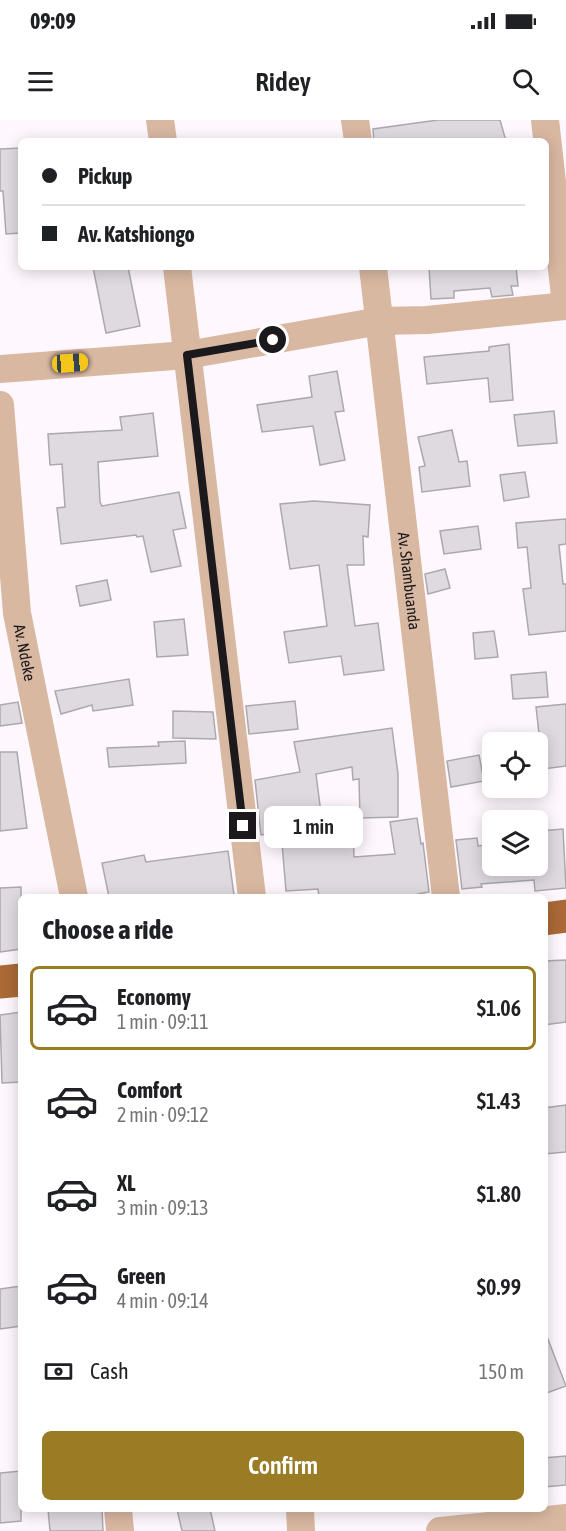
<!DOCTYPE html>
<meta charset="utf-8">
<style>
:root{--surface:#fff;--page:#f2f2f2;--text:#202124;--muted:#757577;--line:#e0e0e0;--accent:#9a7c25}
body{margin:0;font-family:"Asap Condensed",sans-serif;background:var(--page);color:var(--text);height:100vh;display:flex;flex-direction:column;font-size:22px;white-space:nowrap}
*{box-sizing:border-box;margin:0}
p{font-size:20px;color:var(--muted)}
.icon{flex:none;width:33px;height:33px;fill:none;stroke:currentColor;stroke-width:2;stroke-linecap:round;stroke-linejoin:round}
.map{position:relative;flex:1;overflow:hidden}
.side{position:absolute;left:18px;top:774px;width:530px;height:618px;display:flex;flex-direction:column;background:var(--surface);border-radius:9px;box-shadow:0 3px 15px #0003}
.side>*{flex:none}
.top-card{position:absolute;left:18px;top:18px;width:531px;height:132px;border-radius:9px;box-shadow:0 3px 15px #0003;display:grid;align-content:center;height:132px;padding:0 24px;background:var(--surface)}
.tools{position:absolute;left:482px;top:612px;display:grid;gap:12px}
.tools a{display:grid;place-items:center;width:66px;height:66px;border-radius:9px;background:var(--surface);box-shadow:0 3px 15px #0003;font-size:30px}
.end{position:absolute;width:27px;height:27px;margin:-14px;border:8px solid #1b191c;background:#fff;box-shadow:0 0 0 3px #fff}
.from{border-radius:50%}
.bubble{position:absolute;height:42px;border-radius:9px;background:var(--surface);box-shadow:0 3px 15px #0003;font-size:20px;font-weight:600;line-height:42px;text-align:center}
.car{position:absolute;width:18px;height:36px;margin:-18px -9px;border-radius:8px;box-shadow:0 0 4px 2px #0007;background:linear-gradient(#f5c518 24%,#345 0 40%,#f5c518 0 76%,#345 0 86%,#f5c518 0)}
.top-card b{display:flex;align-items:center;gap:21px;height:57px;font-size:22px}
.top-card b+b{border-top:2px solid var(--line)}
.top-card i{width:15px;height:15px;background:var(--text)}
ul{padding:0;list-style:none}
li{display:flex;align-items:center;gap:18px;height:84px;margin:0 12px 9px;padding:0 12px;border:3px solid transparent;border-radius:9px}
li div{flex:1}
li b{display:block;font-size:22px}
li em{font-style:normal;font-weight:600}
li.selected{border-color:var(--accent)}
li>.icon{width:54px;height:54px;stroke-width:1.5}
h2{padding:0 24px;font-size:27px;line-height:72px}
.pay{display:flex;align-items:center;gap:15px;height:66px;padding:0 24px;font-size:22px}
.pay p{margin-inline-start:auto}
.action{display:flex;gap:12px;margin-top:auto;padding:12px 24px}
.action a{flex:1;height:69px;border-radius:9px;background:var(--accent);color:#fff;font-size:24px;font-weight:600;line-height:69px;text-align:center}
.status{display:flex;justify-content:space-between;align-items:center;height:42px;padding:0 30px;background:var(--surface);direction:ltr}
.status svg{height:16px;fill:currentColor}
header{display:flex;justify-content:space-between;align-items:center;height:78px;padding:0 24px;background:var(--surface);font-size:27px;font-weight:600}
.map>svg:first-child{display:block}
.building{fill:#dfdae0;stroke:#ada8ad;stroke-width:1.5}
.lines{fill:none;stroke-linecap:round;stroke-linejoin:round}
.street{stroke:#d9b8a2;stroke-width:28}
.highway{stroke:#ab6937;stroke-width:33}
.route{stroke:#1b191c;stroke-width:8}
.labels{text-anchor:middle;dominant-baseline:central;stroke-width:4.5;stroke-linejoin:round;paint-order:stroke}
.street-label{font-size:16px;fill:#1b191c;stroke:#fff}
</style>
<div class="status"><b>09:09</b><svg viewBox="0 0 49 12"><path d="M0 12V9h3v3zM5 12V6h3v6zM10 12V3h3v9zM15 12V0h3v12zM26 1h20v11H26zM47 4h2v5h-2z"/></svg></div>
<header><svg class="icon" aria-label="menu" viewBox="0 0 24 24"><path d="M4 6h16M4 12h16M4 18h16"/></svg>Ridey<svg class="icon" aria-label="search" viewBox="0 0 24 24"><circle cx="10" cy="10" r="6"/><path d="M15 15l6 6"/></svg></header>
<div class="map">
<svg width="566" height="1411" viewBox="0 0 566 1411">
<rect width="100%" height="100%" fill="#fef8fe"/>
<!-- building -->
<path class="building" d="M438 0H500L506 21H374L373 9Z
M21 28V113L6 114 3 71H0V29Z
M93 147H128L140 206 106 213Z
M429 147H516L518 166H511L513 175 492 177 490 168 454 171V178L431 179Z
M509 224 513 280 490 282 488 258 427 264 424 237 489 231V227Z
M337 251 344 291 335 292 345 340 320 345 313 306 262 312 257 285 312 277 309 256Z
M554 291 557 323 518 326 514 295Z
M153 293 158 336 98 342 100 382 102 386 179 372 186 408 173 410 181 446 151 452 143 416 137 417 136 415 61 424 57 388 65 387 62 344 50 345 48 314 122 310 120 297Z
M452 310 459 342 467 341 470 366 422 372 419 347 425 346 418 317Z
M525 352 529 377 504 381 500 355Z
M314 381 370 385 368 417 363 416 364 445H347L355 506 378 503 384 550 344 555 341 536 289 543 284 512 327 506 319 445 290 449 280 384Z
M566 399V424L559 425 563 464H566V511L529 515 523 469 531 468 527 427 518 428 516 403Z
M478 406 481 429 444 434 440 411Z
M445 449 450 468 428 474 425 454Z
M107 460 111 480 80 486 76 466Z
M184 499 188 535 157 537 154 502Z
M494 511 498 537 475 539 473 513Z
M546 552 548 577 513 579 511 555Z
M129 559 133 585 93 591 92 585 61 594 55 571Z
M295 581 298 609 249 614 246 586Z
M18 582 22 603 0 606V585Z
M566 584V646L543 649 536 587Z
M173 591 213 592 216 619 173 618Z
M392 608 398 654V697L360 698 359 659 353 660 352 647 316 654 323 709H353L354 737 395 734 390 702 417 698 421 724 423 723 429 772 418 774V777H319L318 769 286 771 281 712 261 715 255 660 300 652 294 622Z
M185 621 186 643 109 647 107 628 159 626 158 622Z
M0 632H17L27 708 0 711Z
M479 635 484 661 451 667 447 641Z
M563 709 566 768 535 771 534 760 481 764 482 767 462 769 456 720 477 718 478 726 492 724V746H537V741L542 740 540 711Z
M228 731 234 775 109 777 102 743 144 735 146 742Z
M21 767V829L0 832V768Z
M566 840V902L544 905V841Z
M21 892V962L2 963 0 895Z
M566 985V1032L544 1034V988Z
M21 1166V1206L0 1209V1169Z
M546 1214 566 1266 544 1274V1215Z
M566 1336V1365L544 1367V1338Z
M21 1351V1401L0 1403V1353Z
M48 1389H102L103 1411H50Z
M177 1389H210L215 1411H182Z"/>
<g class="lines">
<!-- street -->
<g class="street">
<path d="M160 0 163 21"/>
<path d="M355 0 358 21"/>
<path d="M545 0 566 185"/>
<path d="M177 147 252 777"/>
<path id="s1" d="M373 147 446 777"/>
<path d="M0 249 187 235 380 201 427 200 566 186"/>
<path id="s2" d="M0 285 17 493 74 777"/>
<path d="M118 1389 120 1411"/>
<path d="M300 1389 301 1411"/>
<path d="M440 1411 566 1398"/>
</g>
<!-- highway -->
<path class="highway" d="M544 799 566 796
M0 862 21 860"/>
</g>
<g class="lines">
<!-- route -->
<path class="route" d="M243 706 187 235 273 220"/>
</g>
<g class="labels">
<!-- street labels -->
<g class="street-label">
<text stroke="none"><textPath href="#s1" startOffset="316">Av. Shambuanda</textPath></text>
<text stroke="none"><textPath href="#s2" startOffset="249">Av. Ndeke</textPath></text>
</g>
</g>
</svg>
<div class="tools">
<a><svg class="icon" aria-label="locate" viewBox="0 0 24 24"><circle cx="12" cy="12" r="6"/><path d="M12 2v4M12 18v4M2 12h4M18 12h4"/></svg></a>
<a><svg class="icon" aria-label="layers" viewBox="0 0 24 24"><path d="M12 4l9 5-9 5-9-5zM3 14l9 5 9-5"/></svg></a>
</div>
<i class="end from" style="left:273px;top:220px"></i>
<i class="end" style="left:243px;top:706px"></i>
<div class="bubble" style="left:264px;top:686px;width:99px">1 min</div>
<i class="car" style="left:70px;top:243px;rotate:86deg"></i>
<div class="top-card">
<b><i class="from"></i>Pickup</b>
<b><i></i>Av. Katshiongo</b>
</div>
<section class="side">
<h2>Choose a ride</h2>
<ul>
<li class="selected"><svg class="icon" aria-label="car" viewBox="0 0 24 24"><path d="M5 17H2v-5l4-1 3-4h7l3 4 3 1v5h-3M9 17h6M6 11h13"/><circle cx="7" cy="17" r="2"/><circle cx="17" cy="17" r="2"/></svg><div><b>Economy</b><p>1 min · 09:11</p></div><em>$1.06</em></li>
<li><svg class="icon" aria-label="car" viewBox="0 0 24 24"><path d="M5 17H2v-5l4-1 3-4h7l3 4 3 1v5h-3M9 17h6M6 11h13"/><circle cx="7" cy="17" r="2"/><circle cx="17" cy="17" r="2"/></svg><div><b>Comfort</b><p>2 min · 09:12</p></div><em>$1.43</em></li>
<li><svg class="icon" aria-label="car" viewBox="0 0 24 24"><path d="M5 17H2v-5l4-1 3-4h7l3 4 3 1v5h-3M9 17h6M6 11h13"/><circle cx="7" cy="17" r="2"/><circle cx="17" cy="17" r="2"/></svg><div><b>XL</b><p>3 min · 09:13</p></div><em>$1.80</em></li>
<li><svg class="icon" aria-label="car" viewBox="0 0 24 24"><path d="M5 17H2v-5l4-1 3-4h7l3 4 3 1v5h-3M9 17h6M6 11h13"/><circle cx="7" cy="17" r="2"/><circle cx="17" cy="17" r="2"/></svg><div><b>Green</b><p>4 min · 09:14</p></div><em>$0.99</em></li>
</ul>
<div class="pay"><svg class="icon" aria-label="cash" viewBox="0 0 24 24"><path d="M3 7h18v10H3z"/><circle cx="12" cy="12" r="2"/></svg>Cash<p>150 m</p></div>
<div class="action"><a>Confirm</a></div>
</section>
</div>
